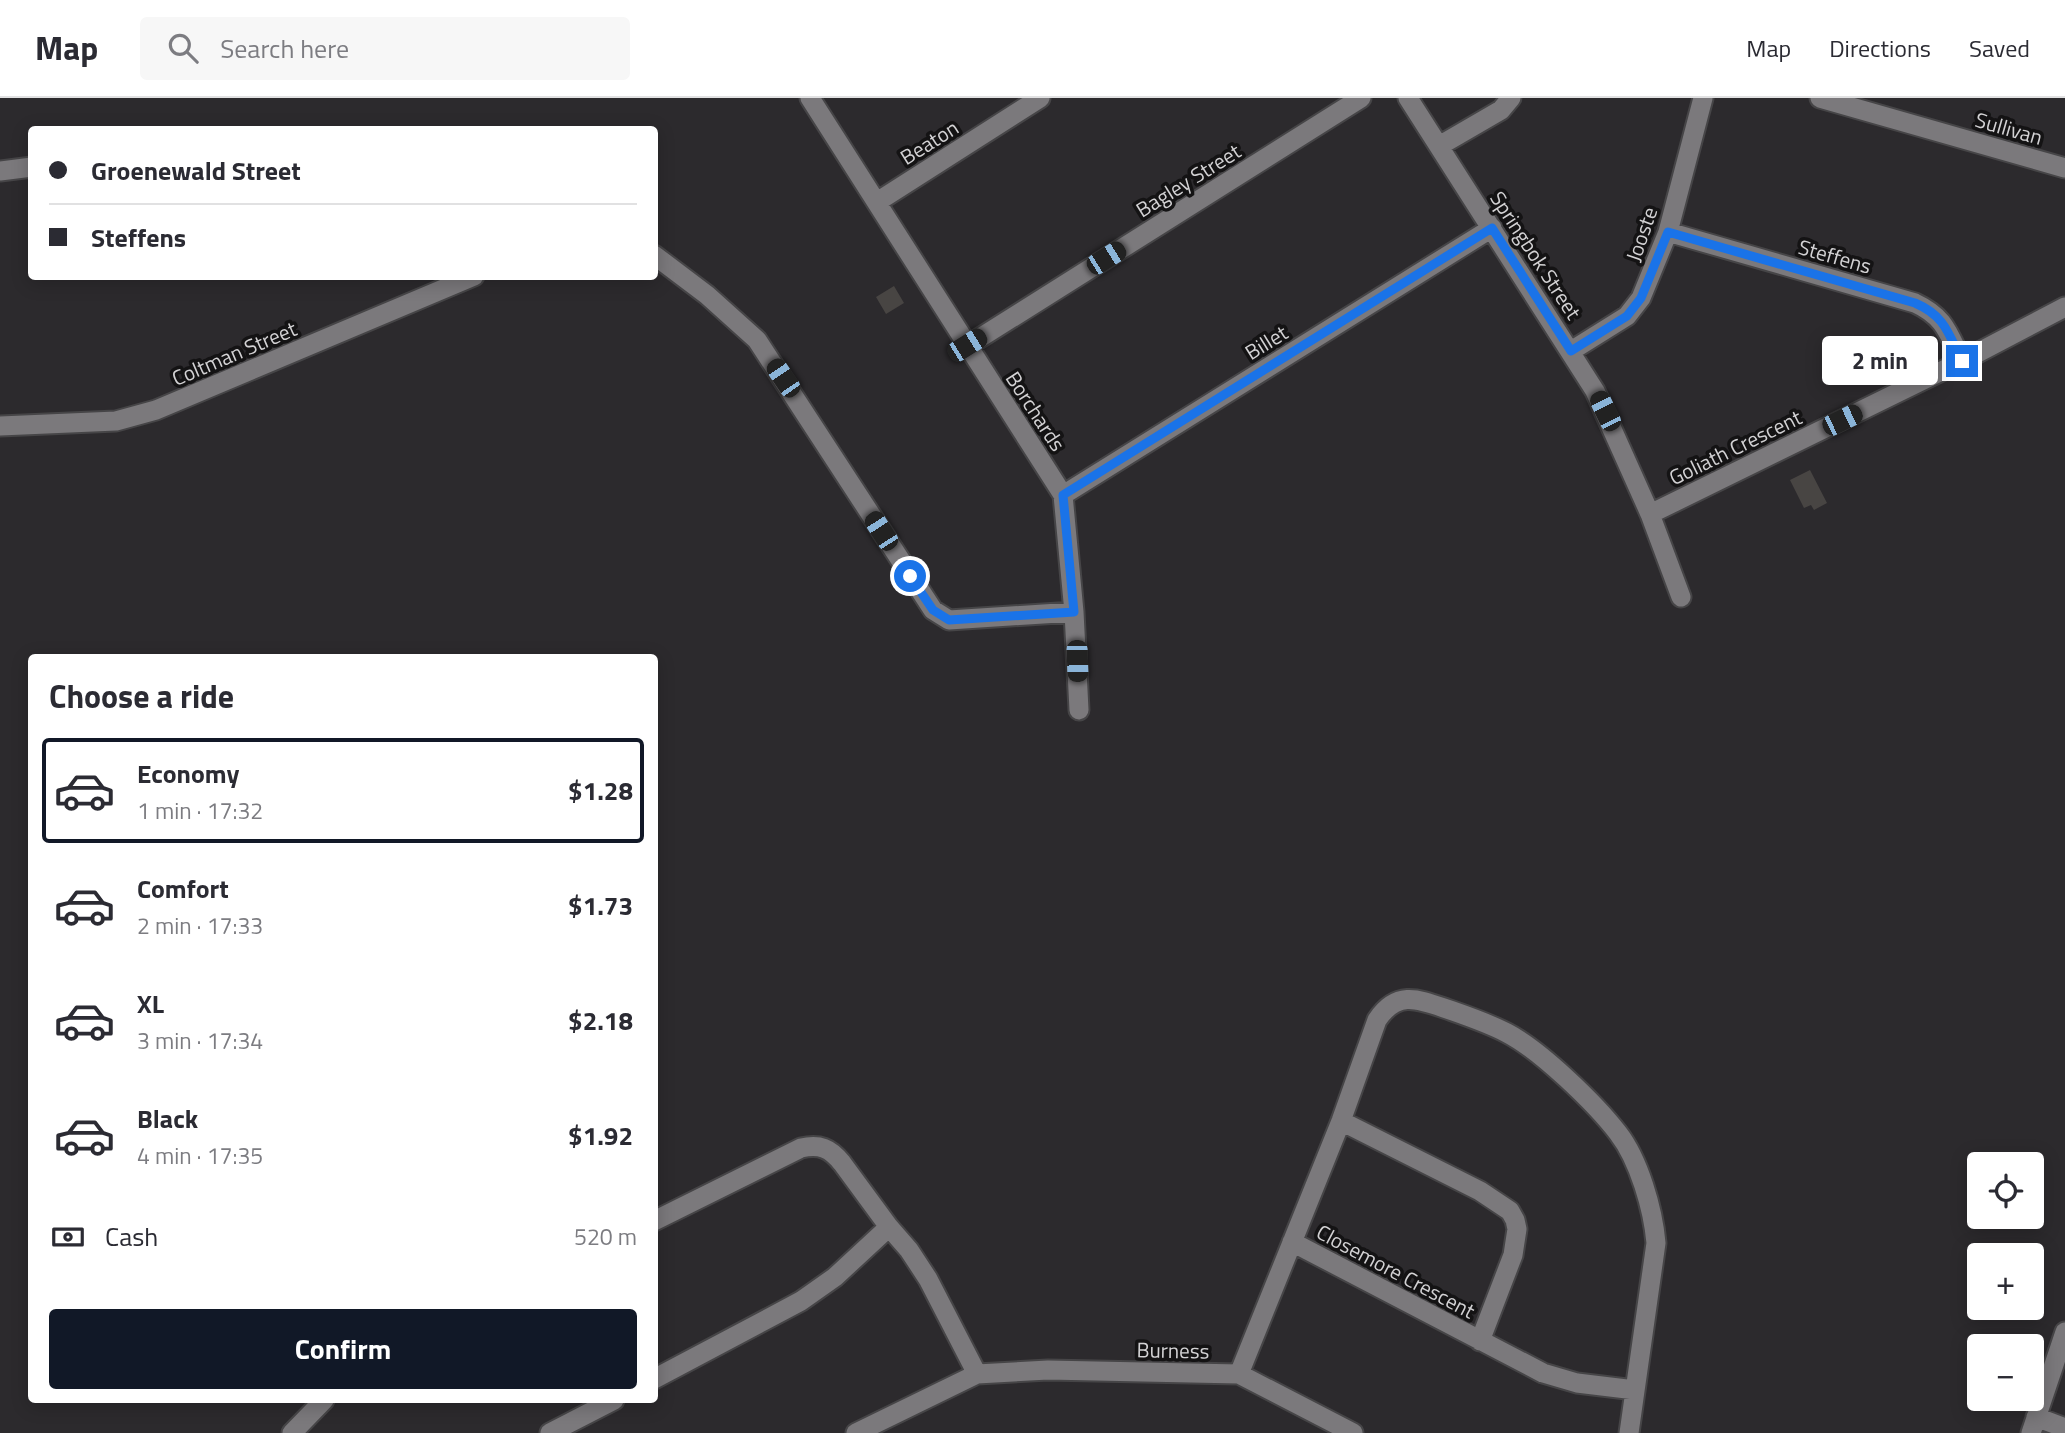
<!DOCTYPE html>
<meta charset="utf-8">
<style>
:root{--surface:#fff;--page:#f7f7f7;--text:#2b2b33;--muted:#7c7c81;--line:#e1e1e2;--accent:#111827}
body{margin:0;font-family:"Titillium Web",sans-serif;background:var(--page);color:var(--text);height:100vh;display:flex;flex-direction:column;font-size:26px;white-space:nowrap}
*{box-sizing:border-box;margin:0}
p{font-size:23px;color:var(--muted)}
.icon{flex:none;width:38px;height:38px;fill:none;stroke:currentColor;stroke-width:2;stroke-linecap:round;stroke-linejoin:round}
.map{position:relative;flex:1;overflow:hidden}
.drawer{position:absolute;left:28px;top:556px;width:630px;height:749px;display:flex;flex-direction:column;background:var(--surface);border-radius:7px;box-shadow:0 4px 18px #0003}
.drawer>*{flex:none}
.banner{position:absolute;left:28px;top:28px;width:630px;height:154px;border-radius:7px;box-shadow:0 4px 18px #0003;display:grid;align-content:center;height:154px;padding:0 21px;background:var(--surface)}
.fabs{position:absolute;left:1967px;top:1054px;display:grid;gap:14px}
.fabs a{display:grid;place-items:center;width:77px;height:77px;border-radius:7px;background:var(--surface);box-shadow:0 4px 18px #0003;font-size:35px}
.end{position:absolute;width:32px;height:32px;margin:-16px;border:9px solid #1a73e8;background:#fff;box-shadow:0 0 0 4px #fff}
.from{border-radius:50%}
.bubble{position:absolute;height:49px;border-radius:7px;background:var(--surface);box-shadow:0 4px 18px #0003;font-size:23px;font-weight:700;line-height:49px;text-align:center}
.car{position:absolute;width:21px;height:42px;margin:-21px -10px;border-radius:9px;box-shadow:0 0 5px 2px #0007;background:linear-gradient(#222 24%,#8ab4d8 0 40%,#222 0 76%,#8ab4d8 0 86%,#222 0)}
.banner b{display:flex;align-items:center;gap:24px;height:66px;font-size:26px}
.banner b+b{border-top:2px solid var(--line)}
.banner i{width:18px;height:18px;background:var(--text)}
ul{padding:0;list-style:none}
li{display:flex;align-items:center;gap:21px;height:105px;margin:0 14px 10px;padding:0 7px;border:4px solid transparent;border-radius:7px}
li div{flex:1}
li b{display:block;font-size:26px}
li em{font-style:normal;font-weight:700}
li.on{border-color:var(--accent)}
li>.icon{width:63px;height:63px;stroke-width:1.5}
h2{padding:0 21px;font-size:32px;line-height:84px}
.pay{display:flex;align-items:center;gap:18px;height:77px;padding:0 21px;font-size:26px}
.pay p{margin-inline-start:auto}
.primary-button{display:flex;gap:14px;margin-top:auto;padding:14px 21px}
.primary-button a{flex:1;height:80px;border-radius:7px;background:var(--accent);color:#fff;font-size:28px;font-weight:700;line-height:80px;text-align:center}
header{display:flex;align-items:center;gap:42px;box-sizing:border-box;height:98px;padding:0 35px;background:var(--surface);border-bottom:2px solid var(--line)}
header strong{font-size:33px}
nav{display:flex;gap:38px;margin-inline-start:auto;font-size:24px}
.search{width:490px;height:63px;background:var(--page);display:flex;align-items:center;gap:18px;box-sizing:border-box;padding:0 24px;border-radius:7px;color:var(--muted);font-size:26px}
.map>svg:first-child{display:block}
.building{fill:#484543}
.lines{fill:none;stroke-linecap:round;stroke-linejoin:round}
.minor-casing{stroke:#464547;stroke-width:23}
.minor{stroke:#7b797c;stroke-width:19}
.route{stroke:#1a73e8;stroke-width:9}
.labels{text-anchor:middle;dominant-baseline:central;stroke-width:7;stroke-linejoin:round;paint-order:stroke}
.street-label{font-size:21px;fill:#d3d2d4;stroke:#141314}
</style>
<header>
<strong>Map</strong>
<div class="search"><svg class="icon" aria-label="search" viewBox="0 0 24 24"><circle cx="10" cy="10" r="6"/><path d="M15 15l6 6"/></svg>Search here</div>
<nav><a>Map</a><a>Directions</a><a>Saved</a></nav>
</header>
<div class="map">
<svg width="2065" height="1335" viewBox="0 0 2065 1335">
<rect width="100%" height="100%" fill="#2c2a2d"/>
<!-- building -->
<path class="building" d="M894 188 904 205 886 216 876 199Z
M1810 372 1827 405 1814 412 1811 407 1804 410 1790 382Z"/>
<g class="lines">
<defs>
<path id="minor" d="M810 0 1063 397 1074 514 1079 612
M1408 0 1595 293 1650 416 1681 499
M1820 0 2065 70
M1439 48 1501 12 1511 0
M0 73 32 69
M877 104 1040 0
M1668 134 1915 205C1945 219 1948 235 1962 263
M654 157 707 197 757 242 933 512 949 522 1074 514
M967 248 1361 0
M1571 253 1627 218 1641 200 1668 134 1703 0
M0 328 116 323 156 312 474 178
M1063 397 1492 130
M1650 416 1962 263 2065 209
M1341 1023 1480 1093 1510 1113 1515 1122 1517 1131 1513 1157 1480 1243
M654 1123 801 1050C820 1046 830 1050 842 1065L889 1129 909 1152 928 1181 977 1276
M1292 1144 1543 1275 1577 1285 1635 1292
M1239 1276 1341 1023 1377 922C1397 892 1418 901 1447 911 1467 918 1488 925 1507 935 1540 952 1595 1005 1618 1035 1639 1062 1653 1111 1656 1145L1629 1335
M654 1281 801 1203 835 1179 889 1129
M2036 1319 2065 1330
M292 1335 324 1302
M550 1335 614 1302
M856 1335 977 1276 1048 1272 1239 1276 1353 1335
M2031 1335 2065 1234"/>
</defs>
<!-- minor casing -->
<use href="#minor" class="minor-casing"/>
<!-- minor -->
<use href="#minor" class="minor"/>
</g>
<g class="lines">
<!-- route -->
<path class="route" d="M910 478 933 512 949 522 1074 514 1063 397 1492 130 1571 253 1627 218 1641 200 1668 134 1915 205C1945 218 1948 235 1962 263"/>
</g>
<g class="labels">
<!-- street labels -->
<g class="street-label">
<text transform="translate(2009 30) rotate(16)">Sullivan</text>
<text transform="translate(929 44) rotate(-32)">Beaton</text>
<text transform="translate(1188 82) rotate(-32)">Bagley Street</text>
<text transform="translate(1641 136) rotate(-71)">Jooste</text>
<text transform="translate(1536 157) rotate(57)">Springbok Street</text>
<text transform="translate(1835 158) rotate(16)">Steffens</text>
<text transform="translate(1266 244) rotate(-32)">Billet</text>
<text transform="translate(234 255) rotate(-23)">Coltman Street</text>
<text transform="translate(1036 313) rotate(57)">Borchards</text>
<text transform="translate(1735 349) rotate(-26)">Goliath Crescent</text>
<text transform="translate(1396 1173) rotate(28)">Closemore Crescent</text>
<text transform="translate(1173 1252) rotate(1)">Burness</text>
</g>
</g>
</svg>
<div class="fabs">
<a><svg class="icon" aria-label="locate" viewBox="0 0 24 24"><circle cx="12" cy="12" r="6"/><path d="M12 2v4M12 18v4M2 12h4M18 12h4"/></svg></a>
<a>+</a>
<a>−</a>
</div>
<i class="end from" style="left:910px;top:478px"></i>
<i class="end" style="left:1962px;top:263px"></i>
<div class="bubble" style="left:1822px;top:238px;width:116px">2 min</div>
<i class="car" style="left:1106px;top:160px;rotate:58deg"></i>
<i class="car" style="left:967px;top:247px;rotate:58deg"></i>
<i class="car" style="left:783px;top:280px;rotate:326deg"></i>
<i class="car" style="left:1605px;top:313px;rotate:334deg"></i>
<i class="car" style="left:1842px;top:322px;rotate:64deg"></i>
<i class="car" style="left:881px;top:433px;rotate:327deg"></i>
<i class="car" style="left:1077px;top:563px;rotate:178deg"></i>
<div class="banner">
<b><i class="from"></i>Groenewald Street</b>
<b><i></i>Steffens</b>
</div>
<section class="drawer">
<h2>Choose a ride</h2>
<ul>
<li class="on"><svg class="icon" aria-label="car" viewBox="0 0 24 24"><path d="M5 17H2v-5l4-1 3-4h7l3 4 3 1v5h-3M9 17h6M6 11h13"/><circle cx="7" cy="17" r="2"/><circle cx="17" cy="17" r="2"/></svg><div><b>Economy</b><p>1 min · 17:32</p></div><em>$1.28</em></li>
<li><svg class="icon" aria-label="car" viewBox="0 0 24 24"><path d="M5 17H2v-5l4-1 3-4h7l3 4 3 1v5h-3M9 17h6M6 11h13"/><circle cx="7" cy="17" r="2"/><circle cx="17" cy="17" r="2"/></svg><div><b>Comfort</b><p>2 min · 17:33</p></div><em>$1.73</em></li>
<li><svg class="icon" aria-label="car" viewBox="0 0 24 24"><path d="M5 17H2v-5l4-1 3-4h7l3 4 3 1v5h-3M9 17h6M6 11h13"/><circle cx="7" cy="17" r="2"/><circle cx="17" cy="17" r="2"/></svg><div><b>XL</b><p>3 min · 17:34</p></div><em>$2.18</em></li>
<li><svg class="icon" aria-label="car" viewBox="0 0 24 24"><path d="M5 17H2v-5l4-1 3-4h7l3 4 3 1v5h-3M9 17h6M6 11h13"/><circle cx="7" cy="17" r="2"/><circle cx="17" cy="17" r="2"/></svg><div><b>Black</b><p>4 min · 17:35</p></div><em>$1.92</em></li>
</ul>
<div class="pay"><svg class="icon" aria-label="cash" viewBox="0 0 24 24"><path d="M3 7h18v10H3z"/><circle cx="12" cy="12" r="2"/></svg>Cash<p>520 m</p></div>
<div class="primary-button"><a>Confirm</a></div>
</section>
</div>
